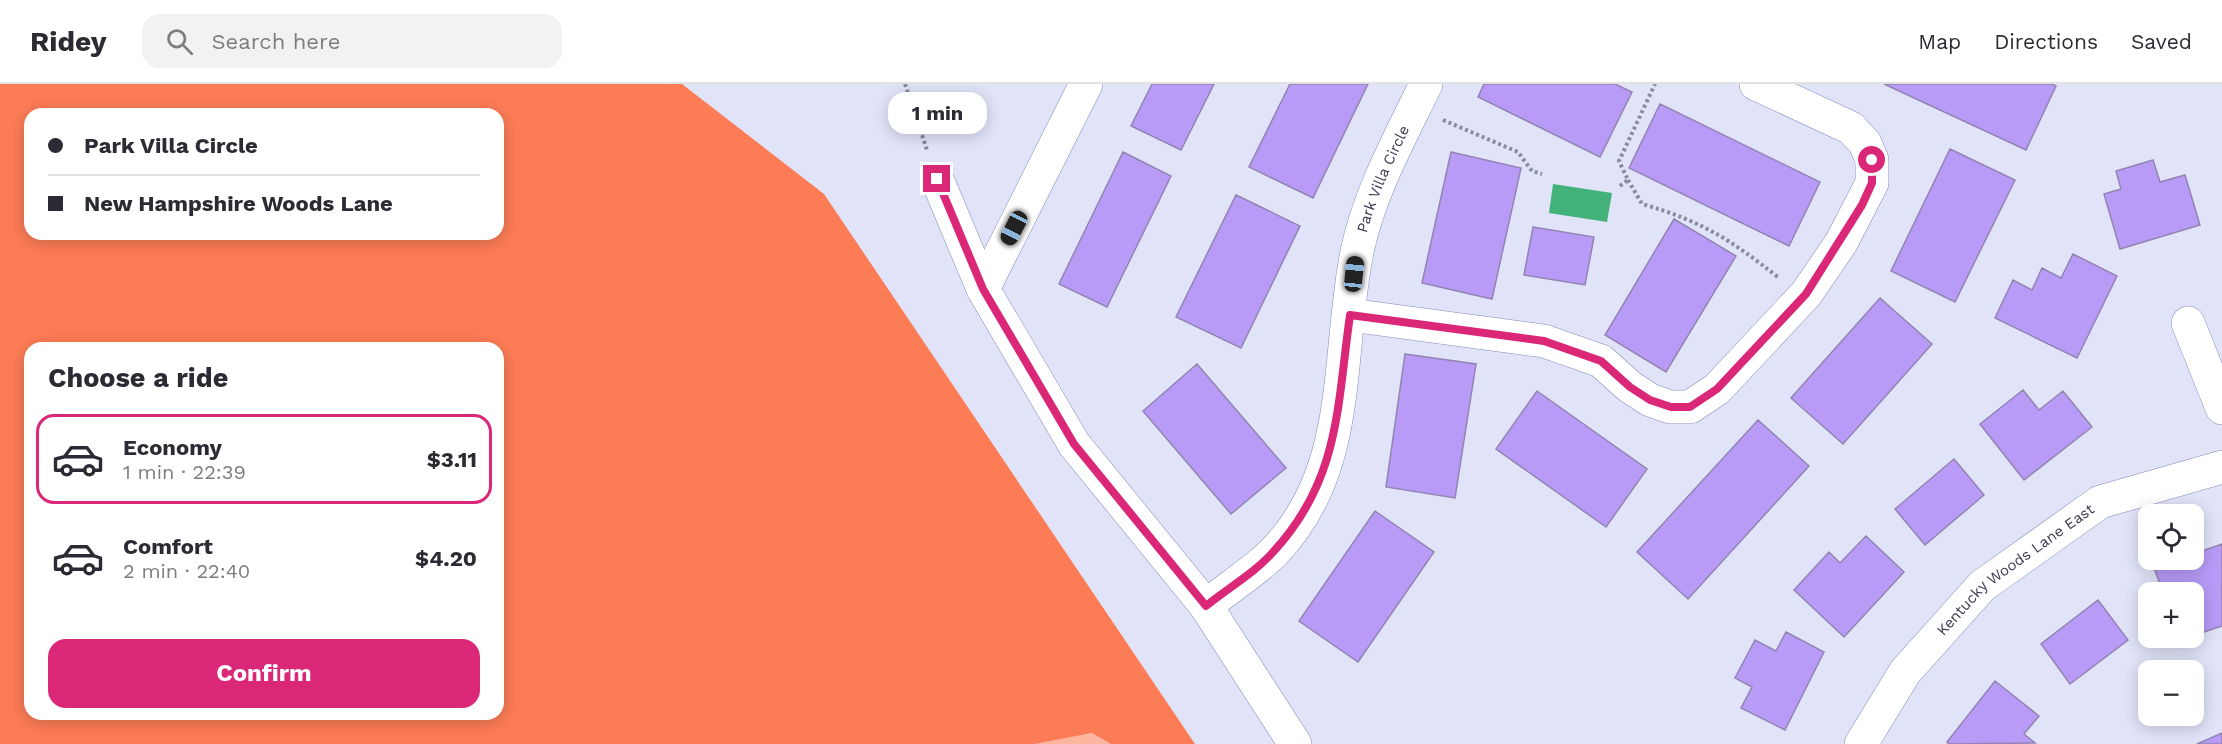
<!DOCTYPE html>
<meta charset="utf-8">
<style>
:root{--surface:#fff;--page:#f2f2f3;--text:#2b2b33;--muted:#7c7c81;--line:#e1e1e2;--accent:#db2777}
body{margin:0;font-family:"Work Sans",sans-serif;background:var(--page);color:var(--text);height:100vh;display:flex;flex-direction:column;font-size:22px;white-space:nowrap}
*{box-sizing:border-box;margin:0}
p{font-size:20px;color:var(--muted)}
.icon{flex:none;width:33px;height:33px;fill:none;stroke:currentColor;stroke-width:2;stroke-linecap:round;stroke-linejoin:round}
.map{position:relative;flex:1;overflow:hidden}
.panel{position:absolute;left:24px;top:258px;width:480px;height:378px;display:flex;flex-direction:column;background:var(--surface);border-radius:18px;box-shadow:0 3px 15px #0003}
.panel>*{flex:none}
.guide{position:absolute;left:24px;top:24px;width:480px;height:132px;border-radius:18px;box-shadow:0 3px 15px #0003;display:grid;align-content:center;height:132px;padding:0 24px;background:var(--surface)}
.fabs{position:absolute;left:2138px;top:420px;display:grid;gap:12px}
.fabs a{display:grid;place-items:center;width:66px;height:66px;border-radius:12px;background:var(--surface);box-shadow:0 3px 15px #0003;font-size:30px}
.end{position:absolute;width:27px;height:27px;margin:-14px;border:8px solid #db2777;background:#fff;box-shadow:0 0 0 3px #fff}
.from{border-radius:50%}
.bubble{position:absolute;height:42px;border-radius:18px;background:var(--surface);box-shadow:0 3px 15px #0003;font-size:20px;font-weight:700;line-height:42px;text-align:center}
.car{position:absolute;width:18px;height:36px;margin:-18px -9px;border-radius:8px;box-shadow:0 0 4px 2px #0007;background:linear-gradient(#222 24%,#8ab4d8 0 40%,#222 0 76%,#8ab4d8 0 86%,#222 0)}
.guide b{display:flex;align-items:center;gap:21px;height:57px;font-size:22px}
.guide b+b{border-top:2px solid var(--line)}
.guide i{width:15px;height:15px;background:var(--text)}
ul{padding:0;list-style:none}
li{display:flex;align-items:center;gap:18px;height:90px;margin:0 12px 9px;padding:0 12px;border:3px solid transparent;border-radius:18px}
li div{flex:1}
li b{display:block;font-size:22px}
li em{font-style:normal;font-weight:700}
li.current{border-color:var(--accent)}
li>.icon{width:54px;height:54px;stroke-width:1.5}
h2{padding:0 24px;font-size:27px;line-height:72px}
.primary-button{display:flex;gap:12px;margin-top:auto;padding:12px 24px}
.primary-button a{flex:1;height:69px;border-radius:18px;background:var(--accent);color:#fff;font-size:24px;font-weight:700;line-height:69px;text-align:center}
header{display:flex;align-items:center;gap:36px;box-sizing:border-box;height:84px;padding:0 30px;background:var(--surface);border-bottom:2px solid var(--line)}
header strong{font-size:28px}
nav{display:flex;gap:33px;margin-inline-start:auto;font-size:21px}
.search{width:420px;height:54px;background:var(--page);display:flex;align-items:center;gap:15px;box-sizing:border-box;padding:0 21px;border-radius:18px;color:var(--muted);font-size:22px}
.map>svg:first-child{display:block}
.green{fill:#ffb6a0}
.forest{fill:#fc7c55;fill-rule:evenodd}
.water{fill:#42b27a}
.building{fill:#b89bf7;stroke:#9284b2;stroke-width:1.5}
.lines{fill:none;stroke-linecap:round;stroke-linejoin:round}
.minor-casing{stroke:#838ab8;stroke-width:34}
.path{stroke:#888b9f;stroke-width:4;stroke-dasharray:3 3;stroke-linecap:butt}
.minor{stroke:#fff;stroke-width:33}
.route{stroke:#db2777;stroke-width:8}
.labels{text-anchor:middle;dominant-baseline:central;stroke-width:6;stroke-linejoin:round;paint-order:stroke}
.street-label{font-size:15px;fill:#383b4f;stroke:#f0f2fd}
</style>
<header>
<strong>Ridey</strong>
<div class="search"><svg class="icon" aria-label="search" viewBox="0 0 24 24"><circle cx="10" cy="10" r="6"/><path d="M15 15l6 6"/></svg>Search here</div>
<nav><a>Map</a><a>Directions</a><a>Saved</a></nav>
</header>
<div class="map">
<svg width="2222" height="660" viewBox="0 0 2222 660">
<rect width="100%" height="100%" fill="#e1e4f9"/>
<!-- green -->
<path class="green" d="M1093 649 1111 660H1034L1037 658Z"/>
<!-- forest -->
<path class="forest" d="M0 0H682L824 110 1195 660H1111L1092 649 1034 660H0ZM30 30H498V150H30ZM30 264H498V630H30Z"/>
<!-- water -->
<path class="water" d="M1553 100 1612 109 1607 138 1549 129Z"/>
<!-- building -->
<path class="building" d="M1152 0H1214L1181 66 1131 42Z
M1290 0H1368L1313 114 1249 83Z
M1484 0H1615L1632 8 1600 73 1478 13Z
M1884 0H2052L2056 2 2026 66Z
M1660 20 1820 98 1789 162 1629 84Z
M1950 65 2015 96 1955 218 1891 187Z
M1123 68 1171 92 1107 223 1059 200Z
M1451 68 1521 84 1492 215 1422 199Z
M2153 76 2160 98 2185 91 2200 141 2120 165 2104 110 2121 105 2116 87Z
M1236 111 1300 142 1241 264 1176 233Z
M1674 135 1736 172 1666 288 1605 251Z
M1533 143 1594 153 1585 201 1524 191Z
M2073 170 2117 192 2077 274 1995 234 2013 196 2032 206 2042 184 2061 194Z
M1880 214 1932 260 1843 360 1791 314Z
M1405 270 1476 280 1455 414 1386 403Z
M1197 280 1286 384 1231 430 1143 327Z
M2023 306 2039 326 2063 307 2092 343 2024 396 1980 340Z
M1537 307 1647 385 1606 443 1496 365Z
M1758 336 1809 382 1688 515 1637 468Z
M1954 375 1984 411 1925 461 1895 425Z
M1375 427 1434 468 1358 578 1299 537Z
M1866 452 1904 488 1844 553 1794 506 1829 468 1840 479Z
M2222 460V542L2201 549 2193 528V508H2163L2154 484 2178 476H2193V470Z
M2098 516 2128 556 2070 600 2041 560Z
M1786 548 1824 568 1785 646 1741 624 1752 603 1735 594 1755 556 1776 567Z
M1995 597 2039 632 2024 650 2035 659 1949 660 1947 658Z
M2222 649V660H2197Z"/>
<g class="lines">
<defs>
<g id="minor">
<path d="M937 95 983 205 1074 360 1206 522 1295 660"/>
<path d="M983 205 1086 0"/>
<path d="M1350 231 1544 257 1601 277 1630 303 1650 316 1670 323H1690L1717 305 1806 210 1841 159 1872 99V76L1865 59 1851 44 1756 0"/>
<path d="M2188 239 2222 324"/>
<path id="s1" d="M1206 522C1228 504 1254 488 1274 468 1354 385 1336 272 1357 168 1369 109 1400 54 1426 0"/>
<path id="s2" d="M1861 660 1905 588 1982 502 2100 418 2222 383"/>
</g>
</defs>
<!-- minor casing -->
<use href="#minor" class="minor-casing"/>
<!-- path -->
<path class="path" d="M905 0 927 66
M1443 36 1518 68 1532 87 1542 90
M1628 96 1642 120C1702 137 1731 156 1779 194
M1620 102 1628 96 1619 77 1655 0"/>
<!-- minor -->
<use href="#minor" class="minor"/>
</g>
<g class="lines">
<!-- route -->
<path class="route" d="M937 95 983 205 1074 360 1206 522C1228 504 1256 488 1274 467 1340 395 1337 322 1350 231L1544 257 1601 277 1630 303 1650 316 1671 323H1690L1717 305 1806 210 1862 121 1872 99V76"/>
</g>
<g class="labels">
<!-- street labels -->
<g class="street-label">
<text stroke="none"><textPath href="#s1" startOffset="482">Park Villa Circle</textPath></text>
<text stroke="none"><textPath href="#s2" startOffset="236">Kentucky Woods Lane East</textPath></text>
</g>
</g>
</svg>
<div class="fabs">
<a><svg class="icon" aria-label="locate" viewBox="0 0 24 24"><circle cx="12" cy="12" r="6"/><path d="M12 2v4M12 18v4M2 12h4M18 12h4"/></svg></a>
<a>+</a>
<a>−</a>
</div>
<i class="end from" style="left:1872px;top:76px"></i>
<i class="end" style="left:937px;top:95px"></i>
<div class="bubble" style="left:888px;top:8px;width:99px">1 min</div>
<i class="car" style="left:1014px;top:144px;rotate:207deg"></i>
<i class="car" style="left:1354px;top:190px;rotate:6deg"></i>
<div class="guide">
<b><i class="from"></i>Park Villa Circle</b>
<b><i></i>New Hampshire Woods Lane</b>
</div>
<section class="panel">
<h2>Choose a ride</h2>
<ul>
<li class="current"><svg class="icon" aria-label="car" viewBox="0 0 24 24"><path d="M5 17H2v-5l4-1 3-4h7l3 4 3 1v5h-3M9 17h6M6 11h13"/><circle cx="7" cy="17" r="2"/><circle cx="17" cy="17" r="2"/></svg><div><b>Economy</b><p>1 min · 22:39</p></div><em>$3.11</em></li>
<li><svg class="icon" aria-label="car" viewBox="0 0 24 24"><path d="M5 17H2v-5l4-1 3-4h7l3 4 3 1v5h-3M9 17h6M6 11h13"/><circle cx="7" cy="17" r="2"/><circle cx="17" cy="17" r="2"/></svg><div><b>Comfort</b><p>2 min · 22:40</p></div><em>$4.20</em></li>
</ul>
<div class="primary-button"><a>Confirm</a></div>
</section>
</div>
